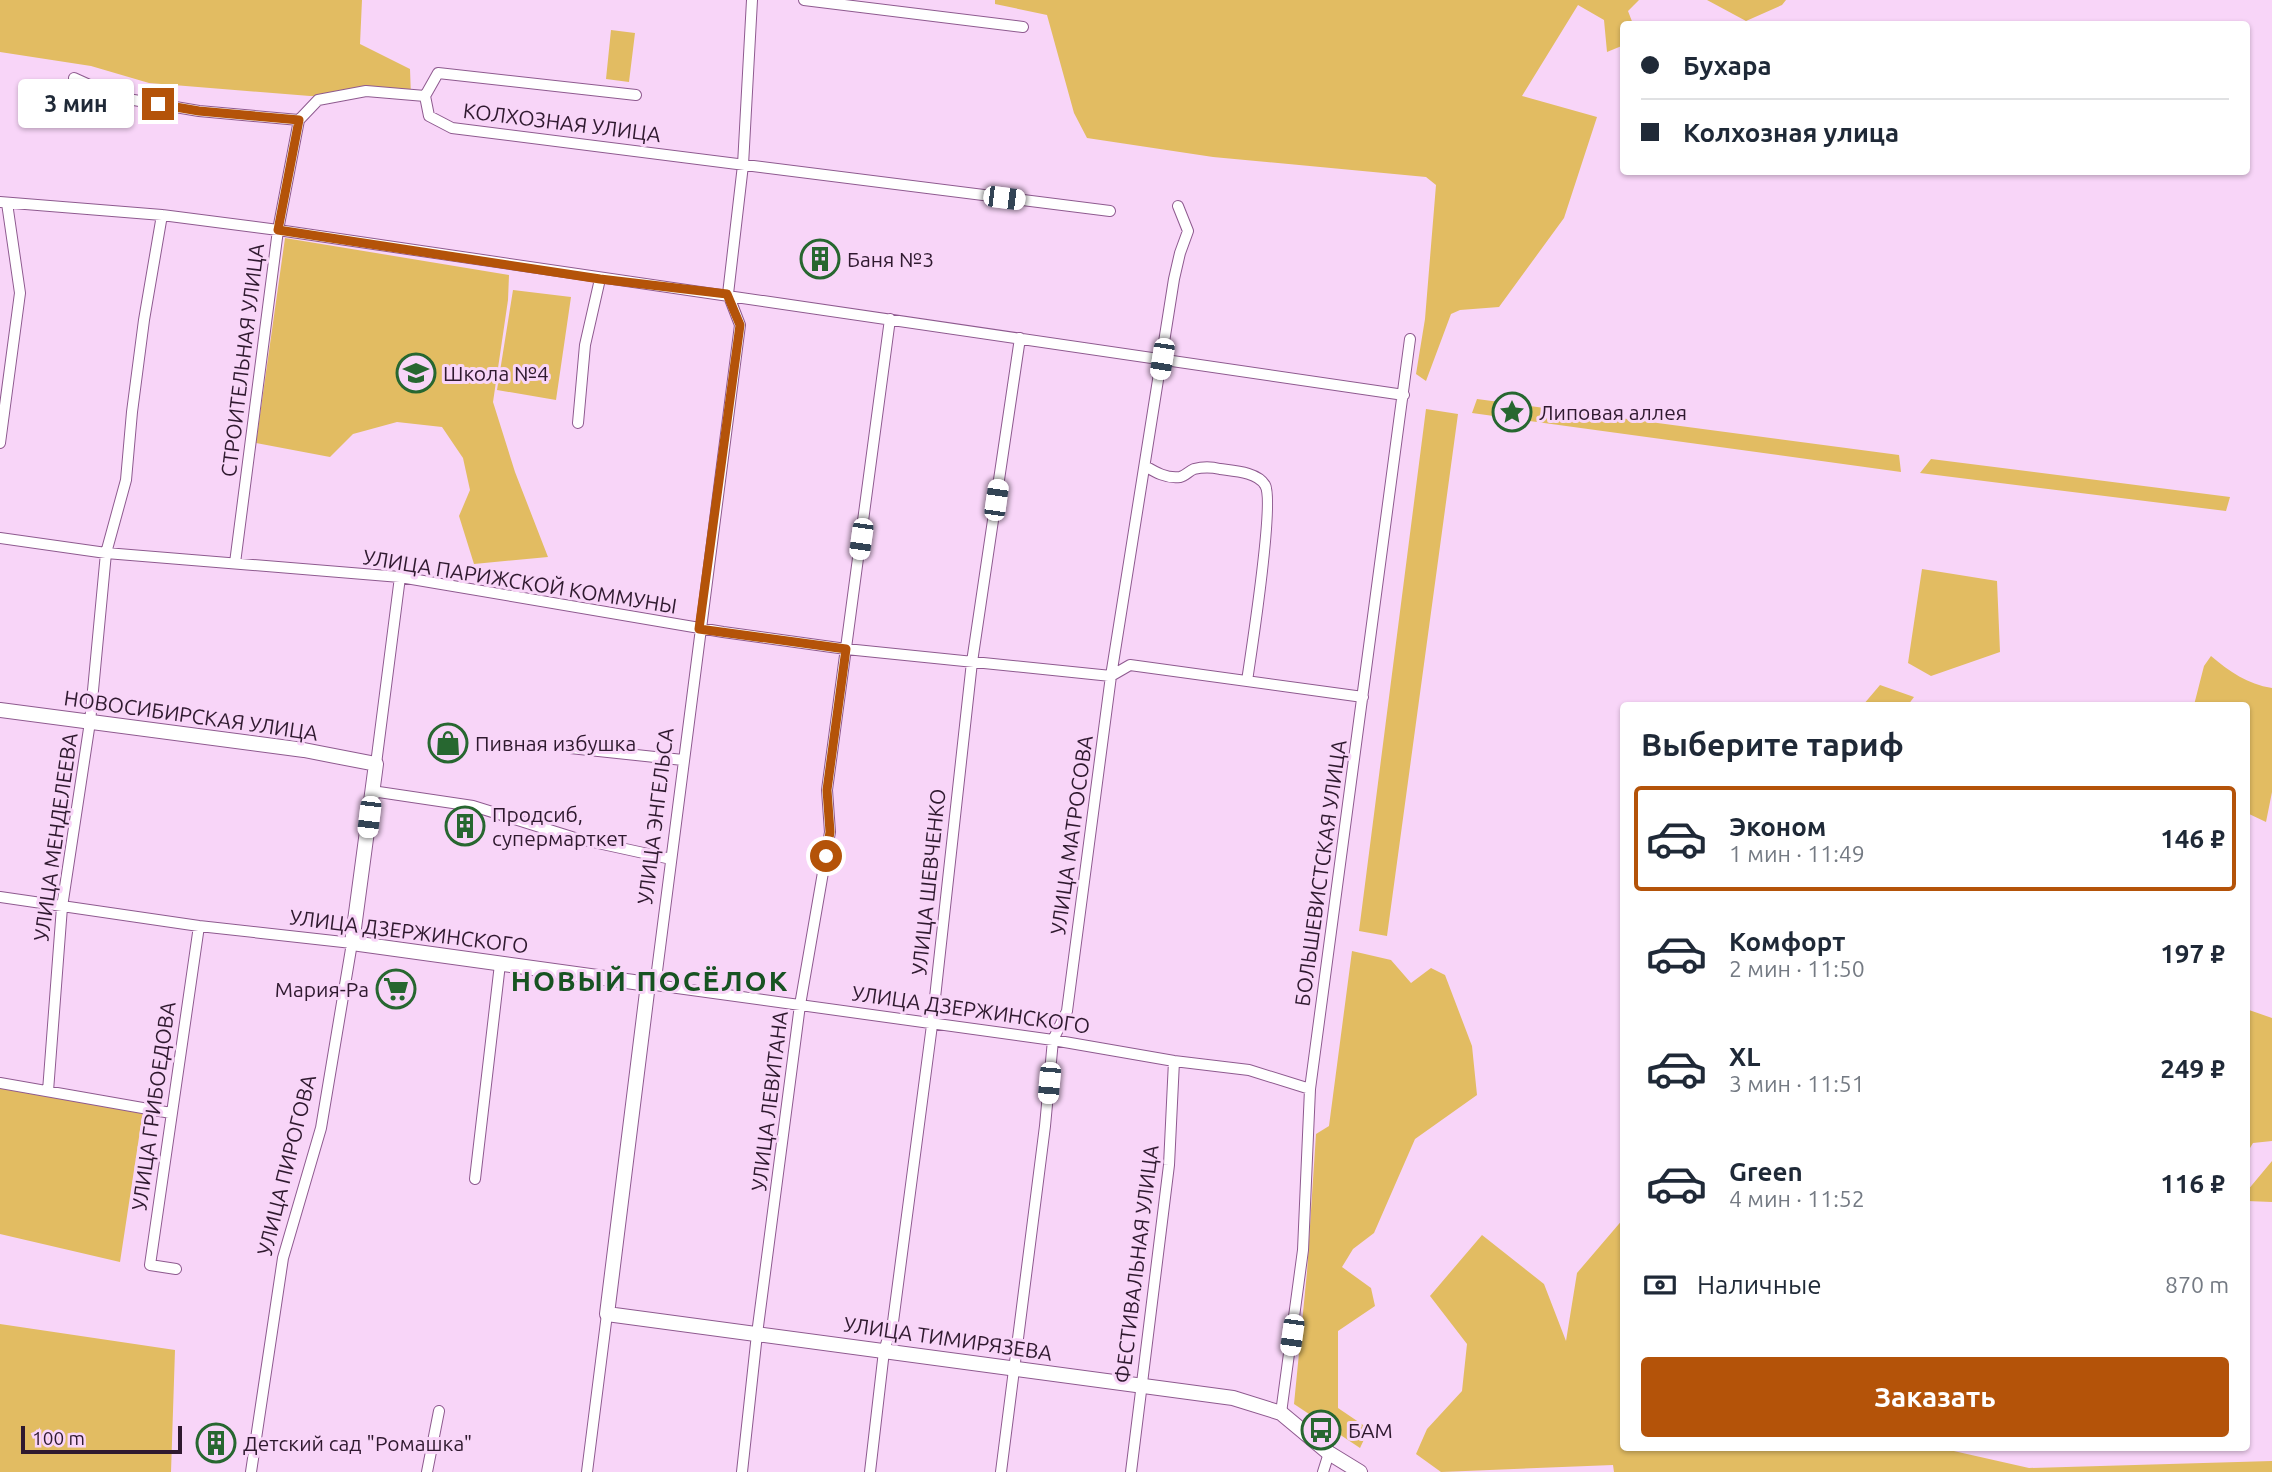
<!DOCTYPE html>
<html lang="ru">
<meta charset="utf-8">
<style>
:root{--surface:#fff;--page:#f2f2f3;--text:#1f2937;--muted:#747a83;--line:#e0e1e3;--accent:#b45309}
body{margin:0;font-family:Ubuntu,sans-serif;background:var(--page);color:var(--text);height:100vh;display:flex;flex-direction:column;font-size:26px;white-space:nowrap}
*{box-sizing:border-box;margin:0}
p{font-size:23px;color:var(--muted)}
.icon{flex:none;width:38px;height:38px;fill:none;stroke:currentColor;stroke-width:2;stroke-linecap:round;stroke-linejoin:round}
.map{position:relative;flex:1;overflow:hidden}
.drawer{position:absolute;left:1620px;top:702px;width:630px;height:749px;display:flex;flex-direction:column;background:var(--surface);border-radius:7px;box-shadow:0 2px 5px #0004}
.drawer>*{flex:none}
.top-card{position:absolute;left:1620px;top:21px;width:630px;height:154px;border-radius:7px;box-shadow:0 2px 5px #0004;display:grid;align-content:center;height:154px;padding:0 21px;background:var(--surface)}
.scale{position:absolute;left:21px;bottom:18px;width:161px;box-sizing:border-box;padding-left:7px;border:4px solid #2f192f;border-top:0;font-size:19px;line-height:24px;white-space:nowrap;color:#2f192f;-webkit-text-stroke:5px #f8d5f8;paint-order:stroke}
.end{position:absolute;width:32px;height:32px;margin:-16px;border:9px solid #b45309;background:#fff;box-shadow:0 0 0 4px #fff}
.from{border-radius:50%}
.bubble{position:absolute;height:49px;border-radius:7px;background:var(--surface);box-shadow:0 2px 5px #0004;font-size:23px;font-weight:700;line-height:49px;text-align:center}
.car{position:absolute;width:21px;height:42px;margin:-21px -10px;border-radius:9px;box-shadow:0 0 5px 2px #0007;background:linear-gradient(#fff 24%,#345 0 40%,#fff 0 76%,#345 0 86%,#fff 0)}
.top-card b{display:flex;align-items:center;gap:24px;height:66px;font-size:26px}
.top-card b+b{border-top:2px solid var(--line)}
.top-card i{width:18px;height:18px;background:var(--text)}
ul{padding:0;list-style:none}
li{display:flex;align-items:center;gap:21px;height:105px;margin:0 14px 10px;padding:0 7px;border:4px solid transparent;border-radius:7px}
li div{flex:1}
li b{display:block;font-size:26px}
li em{font-style:normal;font-weight:700}
li.selected{border-color:var(--accent)}
li>.icon{width:63px;height:63px;stroke-width:1.5}
h2{padding:0 21px;font-size:32px;line-height:84px}
.pay{display:flex;align-items:center;gap:18px;height:77px;padding:0 21px;font-size:26px}
.pay p{margin-inline-start:auto}
.cta{display:flex;gap:14px;margin-top:auto;padding:14px 21px}
.cta a{flex:1;height:80px;border-radius:7px;background:var(--accent);color:#fff;font-size:28px;font-weight:700;line-height:80px;text-align:center}
.map>svg:first-child{display:block}
.green{fill:#e2bc62}
.lines{fill:none;stroke-linecap:round;stroke-linejoin:round}
.minor-casing{stroke:#8e5a8f;stroke-width:12}
.tertiary-casing{stroke:#8e5a8f;stroke-width:16}
.minor{stroke:#fff;stroke-width:10}
.tertiary{stroke:#fff;stroke-width:14}
.route{stroke:#b45309;stroke-width:9}
.labels{text-anchor:middle;dominant-baseline:central;stroke-width:6;stroke-linejoin:round;paint-order:stroke}
.street-label{font-size:21px;fill:#2f192f;stroke:#f8d5f8}
.poi-label{font-size:21px;fill:#2f192f;stroke:#f8d5f8;text-anchor:start}
.district-label{font-size:28px;font-weight:bold;letter-spacing:2px;fill:#175322;stroke:#f8d5f8}
</style>
<div class="map">
<svg width="2272" height="1472" viewBox="0 0 2272 1472">
<rect width="100%" height="100%" fill="#f8d5f8"/>
<!-- green -->
<path class="green" d="M0 0H362L360 44 410 69 411 97 310 96 149 83 91 66 0 52Z
M995 0H1639L1628 11 1633 24H1624V45L1607 52 1604 20 1578 5 1522 96 1597 117 1564 218 1499 307 1460 310 1451 314 1426 381 1416 374 1425 319 1436 185 1426 177 1213 157 1087 138 1074 113 1047 15 995 4Z
M1707 0H1786L1782 5 1746 21Z
M611 30 635 33 629 82 606 79Z
M285 238 509 275 508 300 493 402 515 472 548 557 474 564 459 516 470 490 463 458 442 427 397 422 353 434 330 457 256 443Z
M513 290 571 297 556 400 497 390Z
M1477 399 1899 455 1901 472 1472 413Z
M1426 409 1458 414 1387 936 1359 931Z
M1931 459 2230 497 2226 511 1920 473Z
M1922 569 1997 581 2000 652 1931 676 1908 663Z
M2211 656C2230 672 2247 684 2272 688V792L2266 822 2247 813V705H2194L2204 666Z
M1880 685 1914 697 1908 705H1863Z
M1352 951 1391 960 1411 983 1431 968 1445 975 1472 1046 1477 1095 1415 1139 1374 1233 1353 1249 1342 1267 1371 1288 1375 1306 1338 1331V1408L1369 1429 1360 1448 1294 1404 1307 1272 1316 1134 1329 1126Z
M2249 1010 2272 1018V1141L2253 1143 2247 1153Z
M0 1086 143 1111 120 1262 0 1234Z
M2272 1161V1202L2247 1201V1191Z
M1624 1218V1447H1936L2029 1468 2272 1461V1472H1614L1613 1465 1441 1472 1416 1454 1427 1429 1462 1391 1467 1344 1430 1296 1482 1235 1544 1284 1566 1341 1577 1273Z
M0 1324 175 1350 171 1472H0Z"/>
<g class="lines">
<defs>
<path id="minor" d="M752 0 743 165 728 294 740 325 657 971 648 984 1053 1040 1174 1061 1249 1070 1310 1089
M804 0 1023 27
M74 78 116 97 199 111 299 120 318 100 366 91 425 96 429 116 452 128 1110 211
M425 96 438 73 636 95
M0 202 162 215 278 230 1404 395
M578 423 585 345 600 279
M0 443 20 293 7 203
M1145 466C1155 472 1167 479 1180 477 1185 476 1189 471 1194 469 1202 467 1212 467 1220 469 1234 471 1257 472 1265 485 1275 500 1251 654 1247 681
M0 538 106 553 400 577 723 632 846 649 1111 676 1130 665 1363 697
M235 563 278 230 299 120
M570 748 683 760
M376 764 400 577
M372 791 473 806 575 838 671 859
M0 897 199 926 352 943 321 1128 283 1258 251 1472
M0 1083 171 1113
M48 1091 62 907 90 722 106 553 126 480 132 412 144 320 162 215
M475 1179 500 964
M176 1269 150 1265 199 926
M1281 1413 1303 1250 1310 1089 1410 339
M427 1472 439 1411
M587 1472 607 1314
M742 1472 757 1334 800 1005 830 832 827 790 890 319
M870 1472 884 1351 893 1322 932 1025 972 662 1020 338
M1001 1472 1045 1126 1053 1040 1067 1011 1111 676 1174 279 1180 253 1188 231 1178 206
M1131 1472 1169 1165 1174 1061
M1323 1472 1329 1453"/>
<path id="tertiary" d="M0 710 304 750 376 764 352 943 648 984 607 1314 1233 1398 1281 1413 1329 1453 1360 1472"/>
</defs>
<!-- minor casing -->
<use href="#minor" class="minor-casing"/>
<!-- tertiary casing -->
<use href="#tertiary" class="tertiary-casing"/>
<!-- minor -->
<use href="#minor" class="minor"/>
<!-- tertiary -->
<use href="#tertiary" class="tertiary"/>
</g>
<g class="lines">
<!-- route -->
<path class="route" d="M158 104 199 111 299 120 278 230 600 279 727 294 740 325 699 629 846 649 827 790 830 832 826 856"/>
</g>
<!-- icons -->
<defs>
<symbol id="building-ring" viewBox="-11 -11 22 22"><circle r="9.5" fill="#f8d5f8" stroke="#276730" stroke-width="1.5"/><path d="M-4-6H4V6H1V3H-1V6H-4ZM-2.5-4.3h1.7v1.8h-1.7ZM.8-4.3h1.7v1.8H.8ZM-2.5-1h1.7V.8h-1.7ZM.8-1h1.7V.8H.8Z" fill="#276730"/></symbol>
<symbol id="school-ring" viewBox="-11 -11 22 22"><circle r="9.5" fill="#f8d5f8" stroke="#276730" stroke-width="1.5"/><path d="M0-5L7-2L0 1L-7-2ZM-4 1L0 2.5L4 1V4Q0 6-4 4Z" fill="#276730"/></symbol>
<symbol id="sight-ring" viewBox="-11 -11 22 22"><circle r="9.5" fill="#f8d5f8" stroke="#276730" stroke-width="1.5"/><path d="M0-6L1.8-2.2L6-1.7L2.9 1.2L3.7 5.4L0 3.3L-3.7 5.4L-2.9 1.2L-6-1.7L-1.8-2.2Z" fill="#276730"/></symbol>
<symbol id="shop-ring" viewBox="-11 -11 22 22"><circle r="9.5" fill="#f8d5f8" stroke="#276730" stroke-width="1.5"/><path d="M-5-2.5h2.3a2.7 3.5 0 0 1 5.4 0H5L5.5 6h-11ZM-1.5-2.5h3a1.5 2.3 0 0 0-3 0Z" fill="#276730"/></symbol>
<symbol id="supermarket-ring" viewBox="-11 -11 22 22"><circle r="9.5" fill="#f8d5f8" stroke="#276730" stroke-width="1.5"/><path d="M-6-5.5h2.5l.6 2H6L4.5 2H-2.5L-4.4-4H-6ZM-1.5 3.2a1.3 1.3 0 1 0 .1 0ZM3 3.2a1.3 1.3 0 1 0 .1 0Z" fill="#276730"/></symbol>
<symbol id="bus-ring" viewBox="-11 -11 22 22"><circle r="9.5" fill="#f8d5f8" stroke="#276730" stroke-width="1.5"/><path d="M-5-6H5V4H4V6H2V4H-2V6H-4V4H-5ZM-3.5-4V0h7V-4ZM-3.5 1.2v1.5H-2V1.2ZM2 1.2v1.5H3.5V1.2Z" fill="#276730"/></symbol>
</defs>
<g fill-rule="evenodd">
<use href="#building-ring" x="798" y="237" width="44" height="44"/>
<use href="#school-ring" x="394" y="351" width="44" height="44"/>
<use href="#sight-ring" x="1490" y="390" width="44" height="44"/>
<use href="#shop-ring" x="426" y="721" width="44" height="44"/>
<use href="#building-ring" x="443" y="804" width="44" height="44"/>
<use href="#supermarket-ring" x="374" y="967" width="44" height="44"/>
<use href="#bus-ring" x="1299" y="1408" width="44" height="44"/>
<use href="#building-ring" x="194" y="1421" width="44" height="44"/>
</g>
<g class="labels">
<!-- street labels -->
<g class="street-label">
<text transform="translate(562 122) rotate(7)">КОЛХОЗНАЯ УЛИЦА</text>
<text transform="translate(242 360) rotate(-83)">СТРОИТЕЛЬНАЯ УЛИЦА</text>
<text transform="translate(520 581) rotate(9)">УЛИЦА ПАРИЖСКОЙ КОММУНЫ</text>
<text transform="translate(191 715) rotate(8)">НОВОСИБИРСКАЯ УЛИЦА</text>
<text transform="translate(655 816) rotate(-83)">УЛИЦА ЭНГЕЛЬСА</text>
<text transform="translate(1071 835) rotate(-82)">УЛИЦА МАТРОСОВА</text>
<text transform="translate(55 837) rotate(-82)">УЛИЦА МЕНДЕЛЕЕВА</text>
<text transform="translate(1320 873) rotate(-82)">БОЛЬШЕВИСТСКАЯ УЛИЦА</text>
<text transform="translate(928 882) rotate(-84)">УЛИЦА ШЕВЧЕНКО</text>
<text transform="translate(409 931) rotate(7)">УЛИЦА ДЗЕРЖИНСКОГО</text>
<text transform="translate(971 1009) rotate(8)">УЛИЦА ДЗЕРЖИНСКОГО</text>
<text transform="translate(769 1101) rotate(-83)">УЛИЦА ЛЕВИТАНА</text>
<text transform="translate(153 1106) rotate(-82)">УЛИЦА ГРИБОЕДОВА</text>
<text transform="translate(286 1165) rotate(-76)">УЛИЦА ПИРОГОВА</text>
<text transform="translate(1136 1264) rotate(-83)">ФЕСТИВАЛЬНАЯ УЛИЦА</text>
<text transform="translate(948 1338) rotate(8)">УЛИЦА ТИМИРЯЗЕВА</text>
</g>
<!-- poi labels -->
<g class="poi-label">
<text x="847" y="259">Баня №3</text>
<text x="443" y="373">Школа №4</text>
<text x="1539" y="412">Липовая аллея</text>
<text x="475" y="743">Пивная избушка</text>
<text x="492" y="814">Продсиб,<tspan x="492" dy="24">супермарткет</tspan></text>
<text x="369" y="989" text-anchor="end">Мария-Ра</text>
<text x="1348" y="1430">БАМ</text>
<text x="243" y="1443">Детский сад "Ромашка"</text>
</g>
<!-- district labels -->
<g class="district-label">
<text x="650" y="980">НОВЫЙ ПОСЁЛОК</text>
</g>
</g>
</svg>
<div class="scale">100 m</div>
<i class="end from" style="left:826px;top:856px"></i>
<i class="end" style="left:158px;top:104px"></i>
<div class="bubble" style="left:18px;top:79px;width:116px">3 мин</div>
<i class="car" style="left:1004px;top:198px;rotate:97deg"></i>
<i class="car" style="left:1162px;top:359px;rotate:189deg"></i>
<i class="car" style="left:996px;top:500px;rotate:8deg"></i>
<i class="car" style="left:861px;top:539px;rotate:188deg"></i>
<i class="car" style="left:369px;top:817px;rotate:187deg"></i>
<i class="car" style="left:1049px;top:1083px;rotate:185deg"></i>
<i class="car" style="left:1292px;top:1335px;rotate:188deg"></i>
<div class="top-card">
<b><i class="from"></i>Бухара</b>
<b><i></i>Колхозная улица</b>
</div>
<section class="drawer">
<h2>Выберите тариф</h2>
<ul>
<li class="selected"><svg class="icon" aria-label="car" viewBox="0 0 24 24"><path d="M5 17H2v-5l4-1 3-4h7l3 4 3 1v5h-3M9 17h6M6 11h13"/><circle cx="7" cy="17" r="2"/><circle cx="17" cy="17" r="2"/></svg><div><b>Эконом</b><p>1 мин · 11:49</p></div><em>146 ₽</em></li>
<li><svg class="icon" aria-label="car" viewBox="0 0 24 24"><path d="M5 17H2v-5l4-1 3-4h7l3 4 3 1v5h-3M9 17h6M6 11h13"/><circle cx="7" cy="17" r="2"/><circle cx="17" cy="17" r="2"/></svg><div><b>Комфорт</b><p>2 мин · 11:50</p></div><em>197 ₽</em></li>
<li><svg class="icon" aria-label="car" viewBox="0 0 24 24"><path d="M5 17H2v-5l4-1 3-4h7l3 4 3 1v5h-3M9 17h6M6 11h13"/><circle cx="7" cy="17" r="2"/><circle cx="17" cy="17" r="2"/></svg><div><b>XL</b><p>3 мин · 11:51</p></div><em>249 ₽</em></li>
<li><svg class="icon" aria-label="car" viewBox="0 0 24 24"><path d="M5 17H2v-5l4-1 3-4h7l3 4 3 1v5h-3M9 17h6M6 11h13"/><circle cx="7" cy="17" r="2"/><circle cx="17" cy="17" r="2"/></svg><div><b>Green</b><p>4 мин · 11:52</p></div><em>116 ₽</em></li>
</ul>
<div class="pay"><svg class="icon" aria-label="cash" viewBox="0 0 24 24"><path d="M3 7h18v10H3z"/><circle cx="12" cy="12" r="2"/></svg>Наличные<p>870 m</p></div>
<div class="cta"><a>Заказать</a></div>
</section>
</div>
